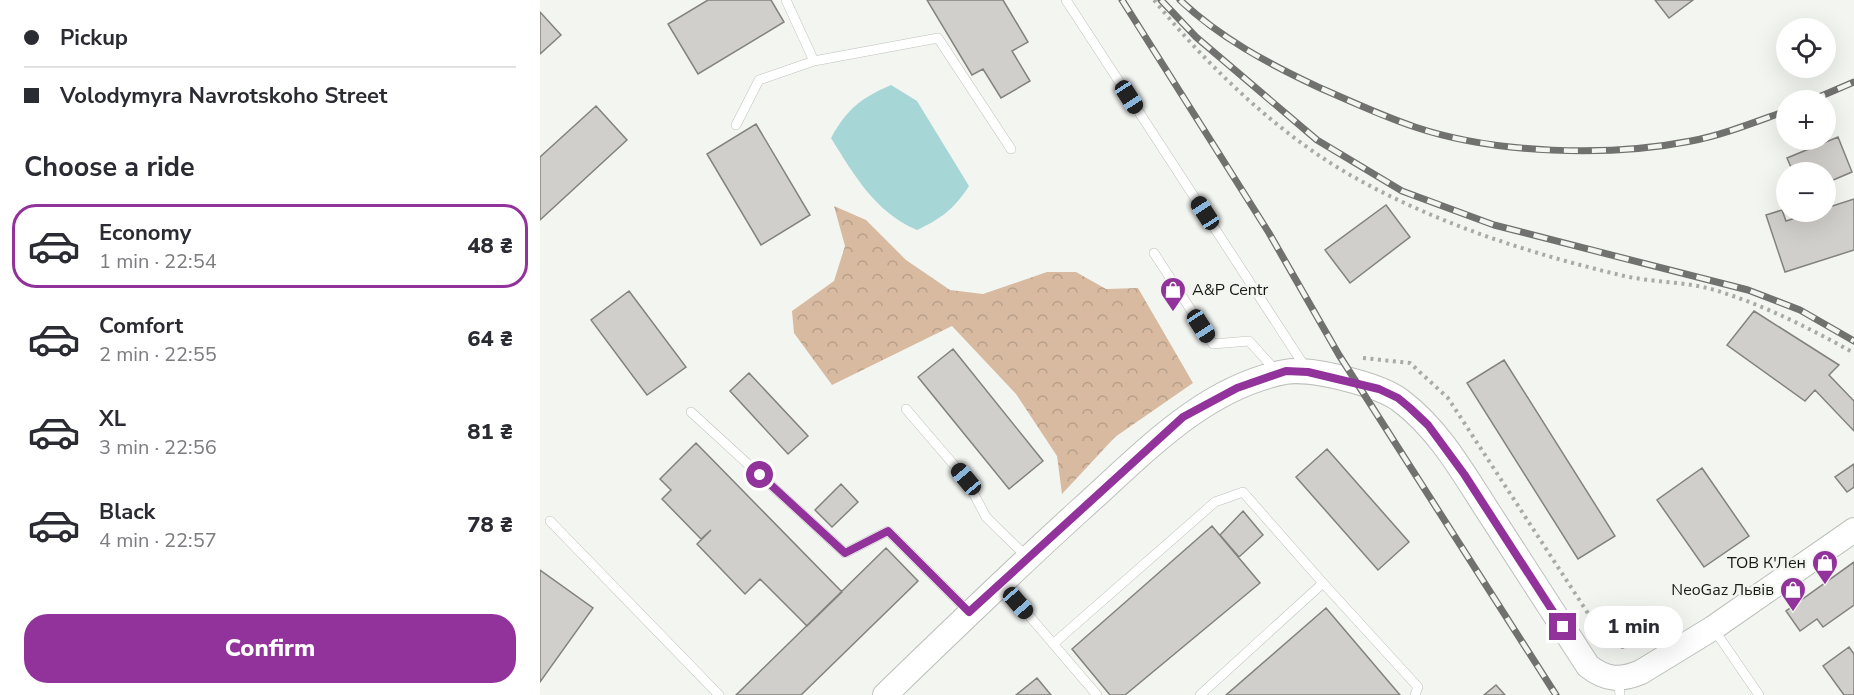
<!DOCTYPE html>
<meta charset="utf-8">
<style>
:root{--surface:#fff;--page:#f2f2f3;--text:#2b2b33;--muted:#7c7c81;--line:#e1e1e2;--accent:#92339b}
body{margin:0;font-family:"Nunito Sans",sans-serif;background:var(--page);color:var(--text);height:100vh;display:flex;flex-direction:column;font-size:22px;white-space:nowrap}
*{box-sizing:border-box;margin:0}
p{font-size:20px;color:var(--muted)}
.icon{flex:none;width:33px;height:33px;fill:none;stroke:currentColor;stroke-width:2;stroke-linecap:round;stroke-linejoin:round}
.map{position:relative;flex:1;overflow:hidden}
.side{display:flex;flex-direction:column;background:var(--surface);width:540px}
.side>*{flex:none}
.guide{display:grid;align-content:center;height:132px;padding:0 24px;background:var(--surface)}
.buttons{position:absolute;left:1236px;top:18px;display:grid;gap:12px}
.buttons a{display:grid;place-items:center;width:60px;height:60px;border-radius:50%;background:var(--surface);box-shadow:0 6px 24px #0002;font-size:30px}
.end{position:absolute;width:27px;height:27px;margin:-14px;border:8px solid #92339b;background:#fff;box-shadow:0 0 0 3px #fff}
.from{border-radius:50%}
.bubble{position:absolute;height:42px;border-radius:21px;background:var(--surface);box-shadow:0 6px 24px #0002;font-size:20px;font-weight:800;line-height:42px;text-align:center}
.car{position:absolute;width:18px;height:36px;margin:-18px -9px;border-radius:8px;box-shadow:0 0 4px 2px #0007;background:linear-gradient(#222 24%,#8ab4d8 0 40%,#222 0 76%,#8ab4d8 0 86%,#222 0)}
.guide b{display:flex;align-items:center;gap:21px;height:57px;font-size:22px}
.guide b+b{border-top:2px solid var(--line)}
.guide i{width:15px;height:15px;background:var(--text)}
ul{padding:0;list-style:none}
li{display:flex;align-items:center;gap:18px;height:84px;margin:0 12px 9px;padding:0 12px;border:3px solid transparent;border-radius:24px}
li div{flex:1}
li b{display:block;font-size:22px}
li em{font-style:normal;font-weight:800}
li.active{border-color:var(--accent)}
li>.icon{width:54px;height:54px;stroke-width:1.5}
h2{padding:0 24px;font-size:27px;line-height:72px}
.action{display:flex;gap:12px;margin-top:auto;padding:12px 24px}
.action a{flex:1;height:69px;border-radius:24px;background:var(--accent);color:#fff;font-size:24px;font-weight:800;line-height:69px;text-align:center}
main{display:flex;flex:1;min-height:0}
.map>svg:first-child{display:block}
.forest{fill:url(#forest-crowns)}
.water{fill:#a7d6d6}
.building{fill:#d0cfcb;stroke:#83827e;stroke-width:1.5}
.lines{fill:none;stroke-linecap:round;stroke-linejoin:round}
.service-casing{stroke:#bec0bc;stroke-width:10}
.tertiary-casing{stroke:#bec0bc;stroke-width:26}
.path{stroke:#a9aba7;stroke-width:4;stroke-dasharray:3 4.5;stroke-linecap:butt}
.service{stroke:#fff;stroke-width:9}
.tertiary{stroke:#fff;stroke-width:24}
.rail-casing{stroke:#71726f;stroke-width:7}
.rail{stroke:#f3f5f1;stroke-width:4.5;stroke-dasharray:14;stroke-linecap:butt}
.route{stroke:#92339b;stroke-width:8}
.labels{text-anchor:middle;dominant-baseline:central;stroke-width:5;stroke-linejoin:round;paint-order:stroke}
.poi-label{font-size:16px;fill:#181917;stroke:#f3f5f1;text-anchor:end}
</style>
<main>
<section class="side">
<div class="guide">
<b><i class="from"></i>Pickup</b>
<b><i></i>Volodymyra Navrotskoho Street</b>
</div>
<h2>Choose a ride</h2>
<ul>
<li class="active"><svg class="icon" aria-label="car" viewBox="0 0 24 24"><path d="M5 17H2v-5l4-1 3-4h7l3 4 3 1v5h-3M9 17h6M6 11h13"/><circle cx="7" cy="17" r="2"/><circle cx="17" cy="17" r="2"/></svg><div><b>Economy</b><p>1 min · 22:54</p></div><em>48 ₴</em></li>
<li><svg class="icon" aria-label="car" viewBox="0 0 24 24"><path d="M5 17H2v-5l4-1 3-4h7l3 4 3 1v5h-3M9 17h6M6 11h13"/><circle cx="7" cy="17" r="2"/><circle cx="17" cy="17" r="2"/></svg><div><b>Comfort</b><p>2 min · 22:55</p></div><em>64 ₴</em></li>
<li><svg class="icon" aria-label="car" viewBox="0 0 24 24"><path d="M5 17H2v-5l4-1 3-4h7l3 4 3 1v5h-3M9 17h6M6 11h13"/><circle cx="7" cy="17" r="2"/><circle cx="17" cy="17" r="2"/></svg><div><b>XL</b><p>3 min · 22:56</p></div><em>81 ₴</em></li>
<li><svg class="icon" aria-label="car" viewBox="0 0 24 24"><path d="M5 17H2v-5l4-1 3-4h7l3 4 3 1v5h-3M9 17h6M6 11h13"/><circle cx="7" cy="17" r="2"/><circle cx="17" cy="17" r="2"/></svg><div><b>Black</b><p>4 min · 22:57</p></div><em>78 ₴</em></li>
</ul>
<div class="action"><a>Confirm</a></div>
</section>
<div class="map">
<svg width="1314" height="695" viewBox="0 0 1314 695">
<defs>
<pattern id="forest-crowns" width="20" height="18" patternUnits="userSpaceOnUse" patternTransform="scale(1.5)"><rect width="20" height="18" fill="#d7baa0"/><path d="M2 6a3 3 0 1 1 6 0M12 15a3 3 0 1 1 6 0" fill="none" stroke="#b89f89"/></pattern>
</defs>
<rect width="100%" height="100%" fill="#f3f5f1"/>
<!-- forest -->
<path class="forest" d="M294 206 326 220 366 260 410 290 443 294 507 272H536L566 289 598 288 653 383 575 437 522 494 517 456 476 394 412 326 292 385 254 333 252 311 294 281 305 246Z"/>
<!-- water -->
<path class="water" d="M351 85 377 101 429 186C415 208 401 219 377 230 335 212 314 175 291 138 307 109 321 98 351 85Z"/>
<!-- building -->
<path class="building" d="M168 0H231L244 22 158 74 128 24Z
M387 0H463L488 42 472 51 490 81 461 98 443 69 432 75Z
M1115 0H1153L1129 18Z
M0 12 21 35 0 54Z
M56 106 87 140 0 220V157Z
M216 124 270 215 221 245 167 154Z
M1298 137 1312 172 1286 183V172H1253L1247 158Z
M1314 199V250L1245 272 1226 215 1242 210 1246 221 1274 212H1286V208Z
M846 205 870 237 810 283 785 250Z
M89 291 146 367 107 395 51 320Z
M1214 311 1299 365 1289 375 1314 401V431L1275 390 1265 401 1187 345Z
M413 349 503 461 469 489 378 377Z
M964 360 1075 536 1038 559 927 383Z
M209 373 268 436 248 454 190 391Z
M156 443 302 592 267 626 220 579 205 594 157 544 171 530 161 539 122 499 131 490 120 479Z
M787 449 869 542 838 570 756 477Z
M1314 464V487L1307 492 1295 477Z
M1162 468 1209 536 1164 567 1117 500Z
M301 484 318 502 292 527 275 510Z
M703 511 723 535 699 557 680 535Z
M672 526 720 583 585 695H570L532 649Z
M346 548 378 581 261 695H196Z
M1314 562V605L1283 627 1277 619 1260 631 1246 611Z
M0 570 53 608 0 682Z
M786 608 860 695H686Z
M1309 647 1314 654V695H1304L1283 666Z
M497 678 511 695H476Z
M956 685 965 695H944Z"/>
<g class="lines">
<defs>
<path id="service" d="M246 0 274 61 398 38 471 149
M526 0 767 370
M196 125 219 80 274 61
M614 253 673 344 709 341 737 372
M366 409 426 479 446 517 488 558
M151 412 305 553 348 531 429 612
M10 521 179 695
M462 584 557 695
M1173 628 1219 695
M513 644 675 502 703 492 783 583
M1078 679 1080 695
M660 695 783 583 878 687 875 695"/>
<path id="tertiary" d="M345 695C409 633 473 571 539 511 600 457 661 388 745 372 770 367 841 385 861 401 901 431 926 478 953 519 985 568 1016 617 1048 666 1066 680 1080 681 1101 672L1173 628 1314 530"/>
</defs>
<!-- service casing -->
<use href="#service" class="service-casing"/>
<!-- tertiary casing -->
<use href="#tertiary" class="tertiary-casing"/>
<!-- path -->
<path class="path" d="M614 0C669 68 743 139 821 181 901 225 992 254 1080 275 1112 283 1147 281 1178 291 1226 306 1271 329 1314 353
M823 358 870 363 908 398 1066 641 1082 647 1100 644"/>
<!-- service -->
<use href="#service" class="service"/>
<!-- tertiary -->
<use href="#tertiary" class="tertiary"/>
<defs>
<path id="rail" d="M582 0 729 233 799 355 1016 695
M621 0 656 37 777 140 862 191 954 225 1208 290 1260 310 1314 341
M640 0C680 38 729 64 778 87 810 101 842 116 875 127 955 154 1069 157 1151 141 1183 135 1215 122 1246 111
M1272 100 1314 82"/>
</defs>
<!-- rail casing -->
<use href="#rail" class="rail-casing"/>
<!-- rail -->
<use href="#rail" class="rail"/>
</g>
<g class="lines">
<!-- route -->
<path class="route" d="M220 475 305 553 348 531 429 612 643 417 697 388 746 371 768 372 839 389 858 398 870 408 888 425 924 474 1023 627"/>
</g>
<!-- icons -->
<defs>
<symbol id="shop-pin" viewBox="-11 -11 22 30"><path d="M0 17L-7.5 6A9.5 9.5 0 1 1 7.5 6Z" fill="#92339b" stroke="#f3f5f1"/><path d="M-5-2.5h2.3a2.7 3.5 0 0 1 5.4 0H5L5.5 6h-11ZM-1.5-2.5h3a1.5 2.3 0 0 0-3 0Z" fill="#fff"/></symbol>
</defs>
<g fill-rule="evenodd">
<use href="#shop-pin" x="618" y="275" width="30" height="40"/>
<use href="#shop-pin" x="1270" y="548" width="30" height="40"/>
<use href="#shop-pin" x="1238" y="575" width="30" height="40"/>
</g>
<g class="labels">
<!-- poi labels -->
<g class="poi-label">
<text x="652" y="290" text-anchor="start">A&amp;P Centr</text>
<text x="1266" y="563">ТОВ К'Лен</text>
<text x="1234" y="590">NeoGaz Львів</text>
</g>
</g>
</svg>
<div class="buttons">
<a><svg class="icon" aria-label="locate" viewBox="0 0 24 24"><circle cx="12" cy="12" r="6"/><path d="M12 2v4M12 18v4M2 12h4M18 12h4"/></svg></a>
<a>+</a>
<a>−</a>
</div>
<i class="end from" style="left:220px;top:475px"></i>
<i class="end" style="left:1023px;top:627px"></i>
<div class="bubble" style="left:1044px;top:606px;width:99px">1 min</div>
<i class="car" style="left:589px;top:97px;rotate:147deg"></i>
<i class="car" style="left:665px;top:213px;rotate:327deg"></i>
<i class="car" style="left:661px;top:326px;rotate:147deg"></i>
<i class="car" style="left:426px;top:479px;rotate:320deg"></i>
<i class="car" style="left:478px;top:603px;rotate:139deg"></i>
</div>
</main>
